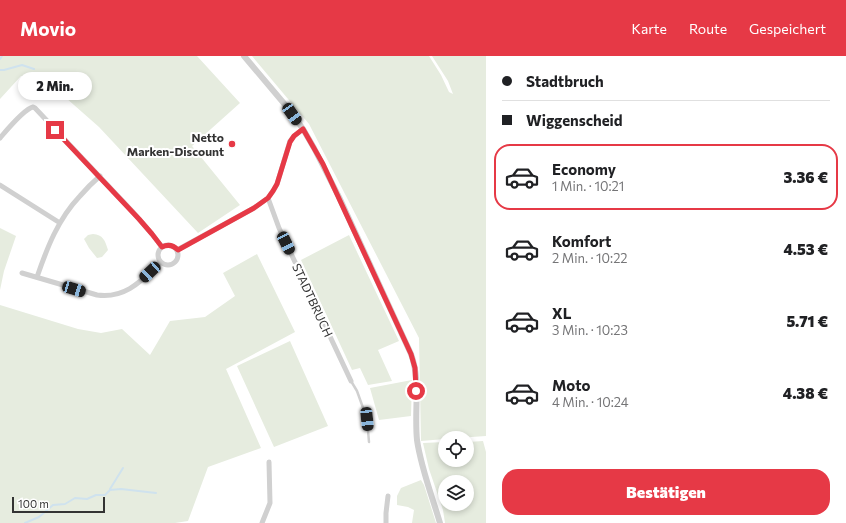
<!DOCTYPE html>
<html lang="de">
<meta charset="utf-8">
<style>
:root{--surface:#fff;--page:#f6f6f6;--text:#202124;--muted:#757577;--line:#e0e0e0;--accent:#e63946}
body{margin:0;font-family:Commissioner,sans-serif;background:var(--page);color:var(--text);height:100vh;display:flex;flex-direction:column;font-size:15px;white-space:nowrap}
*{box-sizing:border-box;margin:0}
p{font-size:13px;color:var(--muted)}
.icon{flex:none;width:22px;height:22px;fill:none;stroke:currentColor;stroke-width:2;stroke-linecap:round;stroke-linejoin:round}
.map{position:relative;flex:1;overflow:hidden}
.drawer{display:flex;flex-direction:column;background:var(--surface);width:360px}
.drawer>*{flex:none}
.top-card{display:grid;align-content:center;height:88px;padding:0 16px;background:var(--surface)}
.tools{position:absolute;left:438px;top:375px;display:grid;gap:8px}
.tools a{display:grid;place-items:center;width:36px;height:36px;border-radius:50%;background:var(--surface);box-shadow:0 2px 6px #0003;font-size:20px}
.scale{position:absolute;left:12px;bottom:10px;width:93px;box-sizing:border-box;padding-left:4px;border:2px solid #333;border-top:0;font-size:11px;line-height:14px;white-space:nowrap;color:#333;-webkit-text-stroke:3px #fff;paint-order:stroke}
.end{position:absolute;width:18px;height:18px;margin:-9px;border:5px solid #e63946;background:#fff;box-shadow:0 0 0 2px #fff}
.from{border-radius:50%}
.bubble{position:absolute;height:28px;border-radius:14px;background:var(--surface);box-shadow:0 2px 6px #0003;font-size:13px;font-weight:800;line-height:28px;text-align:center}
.car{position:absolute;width:12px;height:24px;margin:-12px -6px;border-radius:5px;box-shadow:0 0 3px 1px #0007;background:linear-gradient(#222 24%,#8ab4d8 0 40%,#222 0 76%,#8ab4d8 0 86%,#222 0)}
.top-card b{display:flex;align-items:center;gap:14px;height:38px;font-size:15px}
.top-card b+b{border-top:1px solid var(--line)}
.top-card i{width:10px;height:10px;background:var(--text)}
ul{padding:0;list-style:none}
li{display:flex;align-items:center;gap:12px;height:66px;margin:0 8px 6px;padding:0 8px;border:2px solid transparent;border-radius:16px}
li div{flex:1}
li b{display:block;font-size:15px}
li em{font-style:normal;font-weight:800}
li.selected{border-color:var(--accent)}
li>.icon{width:36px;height:36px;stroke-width:1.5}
.cta{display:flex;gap:8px;margin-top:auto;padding:8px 16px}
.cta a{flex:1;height:46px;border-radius:16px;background:var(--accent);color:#fff;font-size:16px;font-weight:800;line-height:46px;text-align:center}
header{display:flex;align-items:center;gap:24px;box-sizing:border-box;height:56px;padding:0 20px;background:var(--accent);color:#fff}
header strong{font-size:19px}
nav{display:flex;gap:22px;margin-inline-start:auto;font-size:14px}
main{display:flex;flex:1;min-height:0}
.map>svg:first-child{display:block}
.green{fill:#e6ecdf;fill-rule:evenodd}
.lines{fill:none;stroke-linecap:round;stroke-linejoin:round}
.stream{stroke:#cfe2ee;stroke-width:2}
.service{stroke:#d0d0d0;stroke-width:2.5}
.minor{stroke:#d0d0d0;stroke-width:5}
.tertiary{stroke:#d0d0d0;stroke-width:6}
.route{stroke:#e63946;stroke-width:5}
.poi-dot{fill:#e63946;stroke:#fff;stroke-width:1.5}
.labels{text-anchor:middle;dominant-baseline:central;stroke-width:4;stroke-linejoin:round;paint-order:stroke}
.poi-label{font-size:12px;font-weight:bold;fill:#333;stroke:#fff;text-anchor:end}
.street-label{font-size:12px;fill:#333;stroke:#fff}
</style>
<header>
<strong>Movio</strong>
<nav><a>Karte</a><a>Route</a><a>Gespeichert</a></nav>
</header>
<main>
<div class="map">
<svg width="486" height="467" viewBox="0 0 486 467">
<rect width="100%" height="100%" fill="#fff"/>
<!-- green -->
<path class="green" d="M0 0H197L240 47 192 90 240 149 198 177 99 71 49 27 29 20H21L0 43Z
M252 0H429L441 19 449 36 453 38 448 25 432 0H486V380L457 382H445V383L421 385 419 282 309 68Z
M0 172 16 180 4 215 0 234Z
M93 178C103 179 105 184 108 194L102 201 97 202 89 192 84 183 88 179Z
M349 179 399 285 378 294 392 325 368 329 360 312 352 314 301 204Z
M257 198 295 276 226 313 261 392 208 411 188 465 175 467H0V249L78 273 101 277 122 273 150 299 170 265 205 261 235 240 223 217Z
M290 285 328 370 274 391 237 310Z
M412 324 411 360 379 364 370 332Z
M483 385 486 396V467H445L443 454 429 413 423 387 445 386V404H467V386ZM445 426H467V448H445Z
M421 424 424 429 436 467H412L414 454 408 451 397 449V440L401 432Z"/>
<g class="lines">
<!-- stream -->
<path class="stream" d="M0 3 2 0
M0 14H4L22 9 34 13
M110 433 123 412
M25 467 39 461 53 449 65 448 75 442 87 443 96 439H105L110 434 121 433 156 437"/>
<!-- service -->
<path class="service" d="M351 325 357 335 367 363 369 386"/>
<!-- minor -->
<path class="minor" d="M0 82C6 75 24 53 33 51L35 52 132 155 152 178 162 191
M0 129 60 167
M268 142 279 172 351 325
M158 199a10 10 0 1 1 20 0a10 10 0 1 1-20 0Z
M177 194 254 152 268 142 273 135 277 128 290 85 294 80 303 73
M22 217 97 239C126 243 142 224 161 206
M37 221C47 192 58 163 80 140 86 133 93 126 100 120
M262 467 270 447 269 406
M386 467V457L388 440"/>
<!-- tertiary -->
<path class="tertiary" d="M244 0 287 51 303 73 314 92 339 141 411 298C421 325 414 355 417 384 421 412 432 440 440 467"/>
</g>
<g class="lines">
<!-- route -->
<path class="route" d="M55 74 139 163 152 178 162 191C168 188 173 189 178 194L254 152 268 142 273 135 277 128 290 86 294 80 303 73 323 108 411 298 415 312 416 335"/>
</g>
<!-- markers -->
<circle class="poi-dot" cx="232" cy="88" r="4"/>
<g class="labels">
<!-- poi labels -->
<g class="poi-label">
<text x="224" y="81">Netto<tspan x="224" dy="14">Marken-Discount</tspan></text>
</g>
<!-- street labels -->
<g class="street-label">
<text transform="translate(313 244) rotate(65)">STADTBRUCH</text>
</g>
</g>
</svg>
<div class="tools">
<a><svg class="icon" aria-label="locate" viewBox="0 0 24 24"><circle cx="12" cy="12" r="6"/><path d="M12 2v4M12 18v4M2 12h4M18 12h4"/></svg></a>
<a><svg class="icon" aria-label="layers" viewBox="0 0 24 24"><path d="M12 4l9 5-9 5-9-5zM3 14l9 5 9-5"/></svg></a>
</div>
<div class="scale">100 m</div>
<i class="end from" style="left:416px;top:335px"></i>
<i class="end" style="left:55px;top:74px"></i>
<div class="bubble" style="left:18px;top:16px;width:74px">2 Min.</div>
<i class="car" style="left:292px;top:58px;rotate:145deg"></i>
<i class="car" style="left:286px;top:187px;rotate:154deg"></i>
<i class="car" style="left:150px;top:216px;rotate:227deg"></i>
<i class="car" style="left:74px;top:233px;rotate:107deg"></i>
<i class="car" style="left:367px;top:363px;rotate:174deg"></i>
</div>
<section class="drawer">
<div class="top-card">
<b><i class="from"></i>Stadtbruch</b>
<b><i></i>Wiggenscheid</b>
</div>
<ul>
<li class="selected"><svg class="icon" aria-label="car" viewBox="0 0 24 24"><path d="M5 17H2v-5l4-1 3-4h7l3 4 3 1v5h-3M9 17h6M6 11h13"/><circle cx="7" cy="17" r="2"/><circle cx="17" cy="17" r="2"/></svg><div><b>Economy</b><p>1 Min. · 10:21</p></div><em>3.36 €</em></li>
<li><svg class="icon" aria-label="car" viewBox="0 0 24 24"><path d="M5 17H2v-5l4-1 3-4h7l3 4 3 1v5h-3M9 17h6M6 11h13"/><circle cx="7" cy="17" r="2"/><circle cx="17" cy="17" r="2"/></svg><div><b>Komfort</b><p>2 Min. · 10:22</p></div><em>4.53 €</em></li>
<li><svg class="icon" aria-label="car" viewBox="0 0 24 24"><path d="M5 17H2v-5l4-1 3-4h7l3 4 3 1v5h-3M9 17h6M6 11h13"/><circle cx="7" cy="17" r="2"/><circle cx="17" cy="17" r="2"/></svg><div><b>XL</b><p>3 Min. · 10:23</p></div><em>5.71 €</em></li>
<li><svg class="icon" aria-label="car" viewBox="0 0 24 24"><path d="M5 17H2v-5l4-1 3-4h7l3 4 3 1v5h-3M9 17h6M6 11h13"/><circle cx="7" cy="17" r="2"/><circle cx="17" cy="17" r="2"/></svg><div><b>Moto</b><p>4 Min. · 10:24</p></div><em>4.38 €</em></li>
</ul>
<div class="cta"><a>Bestätigen</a></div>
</section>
</main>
